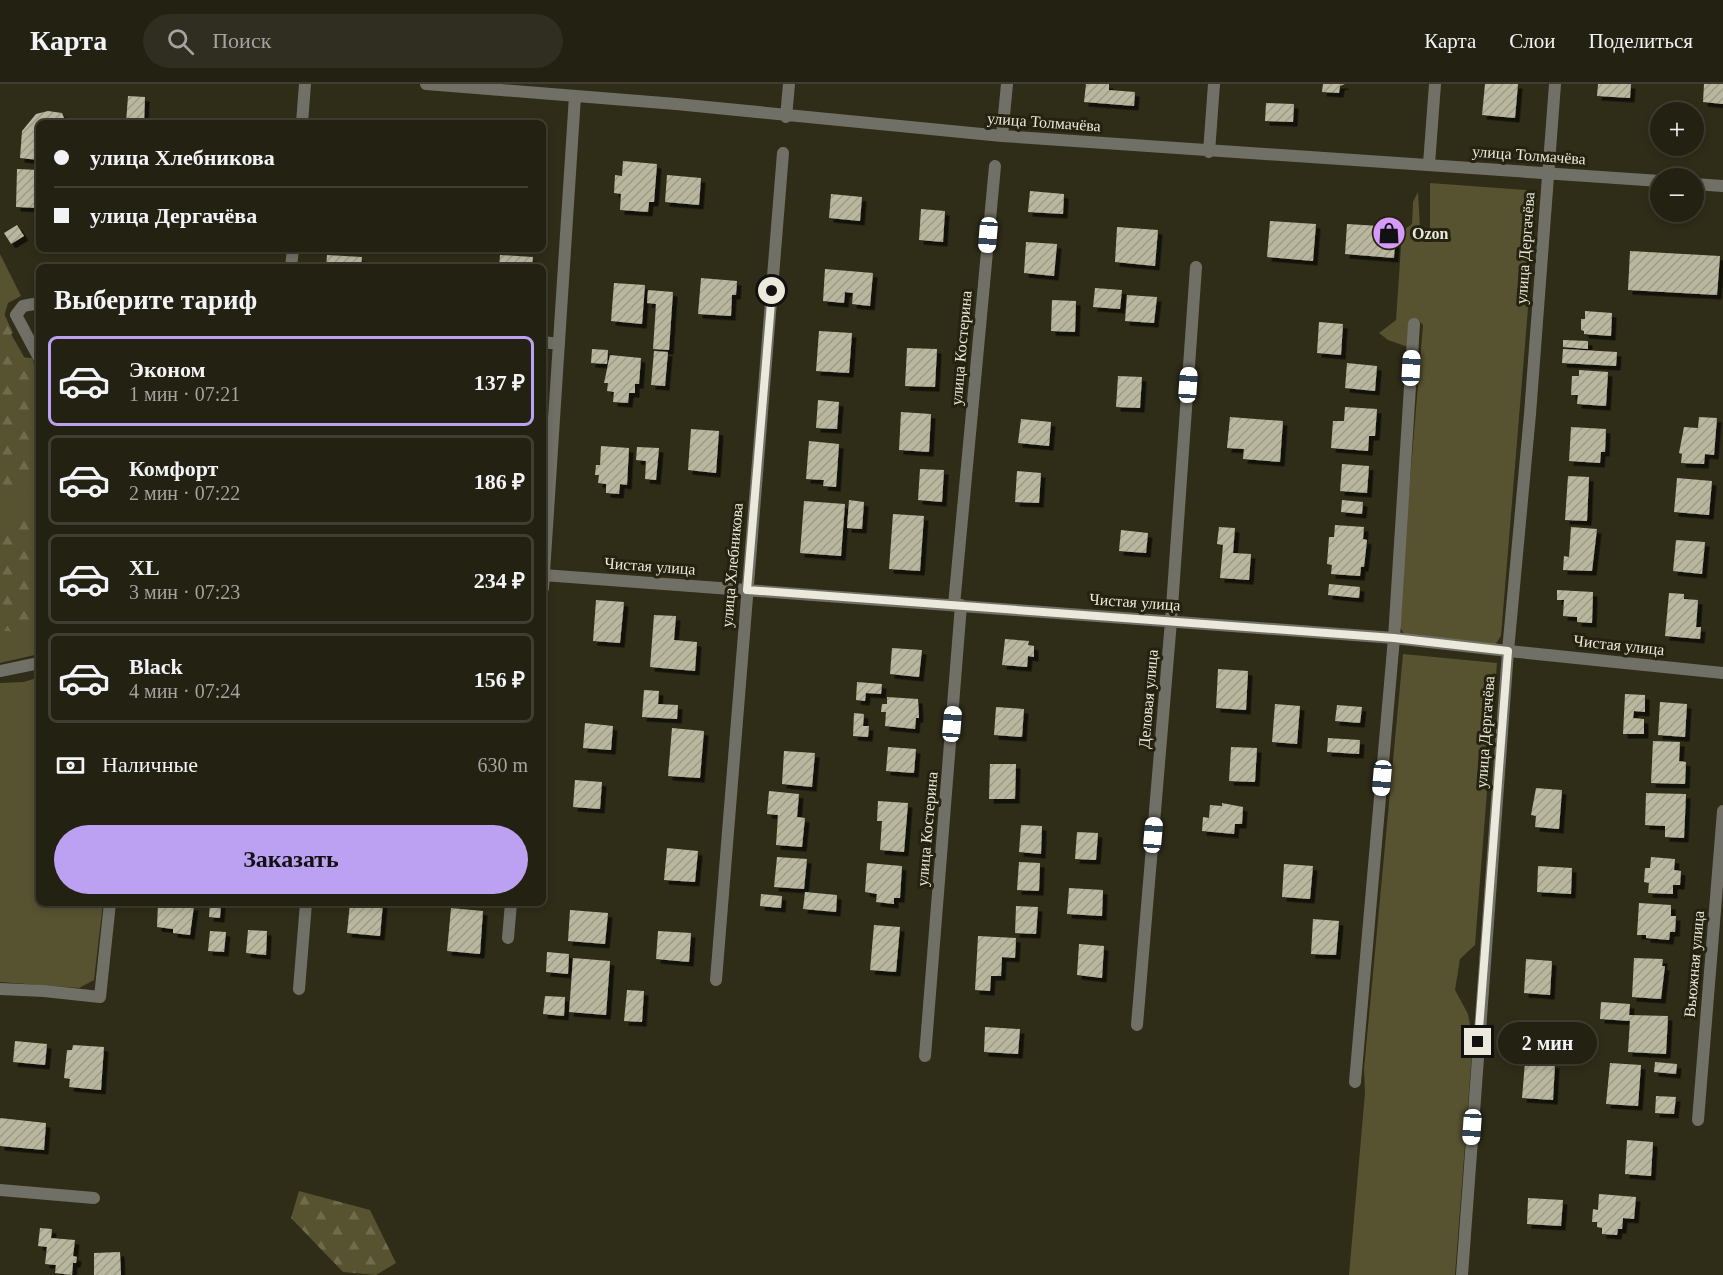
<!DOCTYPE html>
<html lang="ru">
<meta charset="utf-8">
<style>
:root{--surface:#232112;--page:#2f2e20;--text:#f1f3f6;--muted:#a3a39f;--line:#403e32;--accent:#bca0f2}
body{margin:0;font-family:"Times New Roman",serif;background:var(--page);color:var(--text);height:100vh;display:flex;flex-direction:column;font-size:22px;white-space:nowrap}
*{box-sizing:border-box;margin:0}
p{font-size:20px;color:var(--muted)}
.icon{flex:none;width:33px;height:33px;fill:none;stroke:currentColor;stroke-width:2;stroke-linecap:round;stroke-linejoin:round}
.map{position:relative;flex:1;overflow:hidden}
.panel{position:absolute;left:36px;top:180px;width:510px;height:642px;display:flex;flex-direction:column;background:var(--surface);border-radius:9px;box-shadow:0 3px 9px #0003,0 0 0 2px var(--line)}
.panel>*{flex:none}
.hud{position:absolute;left:36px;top:36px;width:510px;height:132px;border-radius:9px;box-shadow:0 3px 9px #0003,0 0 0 2px var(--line);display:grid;align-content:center;height:132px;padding:0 18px;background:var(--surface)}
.buttons{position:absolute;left:1650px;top:18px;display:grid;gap:12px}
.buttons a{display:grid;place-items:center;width:54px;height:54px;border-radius:50%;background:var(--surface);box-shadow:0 3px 9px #0003,0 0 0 2px var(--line);font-size:30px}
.end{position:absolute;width:27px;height:27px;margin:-14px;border:8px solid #eae9dc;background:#111;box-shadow:0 0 0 3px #111}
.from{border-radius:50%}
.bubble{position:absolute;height:42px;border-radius:21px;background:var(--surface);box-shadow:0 3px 9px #0003,0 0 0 2px var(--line);font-size:20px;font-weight:800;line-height:42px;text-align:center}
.car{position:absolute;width:18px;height:36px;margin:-18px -9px;border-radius:8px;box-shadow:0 0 4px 2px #0007;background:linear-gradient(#fff 24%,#345 0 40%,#fff 0 76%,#345 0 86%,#fff 0)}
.hud b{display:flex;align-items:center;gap:21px;height:57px;font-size:22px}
.hud b+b{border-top:2px solid var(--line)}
.hud i{width:15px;height:15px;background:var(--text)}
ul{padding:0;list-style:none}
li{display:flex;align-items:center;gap:18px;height:90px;margin:0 12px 9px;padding:0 6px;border:3px solid var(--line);border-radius:9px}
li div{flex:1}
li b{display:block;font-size:22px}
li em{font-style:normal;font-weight:800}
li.selected{border-color:var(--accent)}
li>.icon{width:54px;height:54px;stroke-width:1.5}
h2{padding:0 18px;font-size:27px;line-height:72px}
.pay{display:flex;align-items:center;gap:15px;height:66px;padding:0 18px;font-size:22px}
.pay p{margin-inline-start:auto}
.action{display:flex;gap:12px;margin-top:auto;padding:12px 18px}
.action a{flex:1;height:69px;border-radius:36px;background:var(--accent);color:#111;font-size:24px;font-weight:800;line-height:69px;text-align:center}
header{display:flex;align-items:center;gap:36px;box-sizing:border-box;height:84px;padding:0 30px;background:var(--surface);border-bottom:2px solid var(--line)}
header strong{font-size:28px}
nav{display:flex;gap:33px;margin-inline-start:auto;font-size:21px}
.search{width:420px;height:54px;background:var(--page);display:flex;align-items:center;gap:15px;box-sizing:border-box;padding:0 21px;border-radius:33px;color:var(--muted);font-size:22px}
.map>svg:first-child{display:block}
.grass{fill:#575230}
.forest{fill:url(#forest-firs)}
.building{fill:url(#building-hatch);filter:url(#shadow)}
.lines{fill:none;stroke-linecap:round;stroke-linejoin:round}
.minor{stroke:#717066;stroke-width:12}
.tertiary{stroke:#717066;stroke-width:12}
.route{stroke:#eae9dc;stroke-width:8}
.labels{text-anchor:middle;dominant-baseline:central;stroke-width:6;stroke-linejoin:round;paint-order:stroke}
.street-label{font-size:16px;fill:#eae9dc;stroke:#25220f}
.poi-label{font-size:16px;font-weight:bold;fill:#eae9dc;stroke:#25220f;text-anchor:start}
</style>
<header>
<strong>Карта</strong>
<div class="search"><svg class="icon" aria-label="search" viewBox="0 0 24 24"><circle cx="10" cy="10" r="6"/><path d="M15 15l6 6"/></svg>Поиск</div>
<nav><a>Карта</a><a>Слои</a><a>Поделиться</a></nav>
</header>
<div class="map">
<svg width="1723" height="1191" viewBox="0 0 1723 1191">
<defs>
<pattern id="forest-firs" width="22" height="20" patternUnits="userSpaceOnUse" patternTransform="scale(1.5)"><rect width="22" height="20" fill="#575230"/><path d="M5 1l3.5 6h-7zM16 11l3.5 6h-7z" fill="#6f6b4d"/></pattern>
<pattern id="building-hatch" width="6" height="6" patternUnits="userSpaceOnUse" patternTransform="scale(1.5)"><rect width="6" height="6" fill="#bab79f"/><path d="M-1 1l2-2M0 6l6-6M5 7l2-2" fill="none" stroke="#9d9b88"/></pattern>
<filter id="shadow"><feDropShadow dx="4.5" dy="4.5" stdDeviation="0" flood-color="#0009"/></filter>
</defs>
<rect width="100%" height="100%" fill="#2f2c18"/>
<!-- grass -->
<path class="grass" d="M1430 99 1526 106 1537 115 1501 552 1495 561 1406 553 1398 540 1423 241 1419 237 1408 263 1388 256 1379 249 1396 236 1402 147 1412 140 1413 118 1418 108 1420 145 1424 153 1428 154 1430 150Z
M0 170 21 212 8 219 3 236 39 299V570L0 579Z
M1403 570 1497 579 1475 861 1460 875 1455 906 1468 930 1473 956 1455 1191H1349L1365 1009 1364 985Z
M39 593V819H103L94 896 79 904 0 898V599L24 598Z"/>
<!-- forest -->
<path class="forest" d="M0 221 13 249 0 258Z
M4 272 32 274 39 295V404L31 408 0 407V277Z
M4 432 39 434V557L9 547H0V434Z
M299 1107 370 1126 396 1179 376 1191 343 1188 291 1134Z"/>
<!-- building -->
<path class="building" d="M1086 0H1109V6L1135 8 1134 22 1084 18Z
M1323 0H1345L1340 2 1339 9 1322 8Z
M1485 0H1518L1515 34 1482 31Z
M1598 0H1631L1630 14 1597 12Z
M1704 0H1723V20L1703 18Z
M128 12 145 13 144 39H126Z
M1266 19 1294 20 1293 38 1265 37Z
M48 27 62 29 66 39H39V76L20 74 22 47 36 30Z
M623 77 657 80 654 118H649L648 128 620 126 621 110 614 109 615 91 622 92Z
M17 85 39 86V124L16 123Z
M667 91 701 94 699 121 665 118Z
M1030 107 1064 110 1063 130 1028 128Z
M831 110 862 113 860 137 829 134Z
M921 125 945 127 943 158 919 156Z
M1270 137 1316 140 1313 177 1267 173Z
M1347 140 1396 143 1394 174 1345 170Z
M17 141 24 152 11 160 4 149Z
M1117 143 1158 146 1155 182 1115 178Z
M1026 158 1057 160 1054 192 1024 189Z
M1630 167 1720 172 1717 211 1628 206Z
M327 171 362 173 361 183H326Z
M500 171 533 173 532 183H499Z
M379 178 419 181 418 183H379Z
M825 185 873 189 870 222 852 220 853 209 845 208 844 219 823 217Z
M701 194 737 197 736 211H732L731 232 698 230Z
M614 199 645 201 642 240 611 237Z
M1095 204 1122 206 1120 225 1093 223Z
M648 206 673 208 669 266 653 265 656 220 647 219Z
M1127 211 1157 213 1154 239 1125 237Z
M1052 216 1076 217 1075 248 1051 247Z
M1585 227 1612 229 1611 252 1584 250V247L1581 246V235H1585Z
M1319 238 1343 240 1341 271 1317 269Z
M819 247 852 249 849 289 816 287Z
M1563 256 1588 257V265L1563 263Z
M907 264 937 265 935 303 905 302Z
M592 265 608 266 607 280 591 279Z
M1563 265 1617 268 1616 282 1562 279Z
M654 267 668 268 665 302 651 301Z
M610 271 641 274 639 300H635V309H629L628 319 613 318 614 308 607 307 608 299H604Z
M1347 279 1377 282 1375 307 1345 304Z
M1579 286 1608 288 1606 322 1577 320 1578 311H1571L1572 292H1579Z
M1118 292 1142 293 1140 324 1116 323Z
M818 316 839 318 837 345 816 344Z
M1345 323 1377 325 1375 352H1369L1368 367 1331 364 1333 337H1344Z
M901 328 931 330 929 368 899 366Z
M1230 333 1283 337 1280 378 1243 375 1244 365 1227 364Z
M1699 333 1717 334 1714 371 1705 370 1704 380 1681 379 1682 370 1679 369 1684 343 1698 344Z
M1021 335 1051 338 1049 362 1018 359Z
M1571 343 1606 345 1605 368H1601L1600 379 1569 377Z
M691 345 719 347 716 389 688 386Z
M809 357 839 360 836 403 823 402 824 396 806 395Z
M601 362 629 364 627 401 620 400 619 410 606 409V400L598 399 599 391H595L596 381H600Z
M637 363 659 364 656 396 645 395 646 377 636 376Z
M1342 380 1369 382 1367 409 1340 407Z
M920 385 944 386 942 418 918 416Z
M1017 387 1041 389 1039 419 1015 418Z
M1568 392 1589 393 1587 437 1565 436Z
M1677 394 1712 397 1709 431 1674 428Z
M849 416 864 418 862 445 847 444Z
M1342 416 1363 418 1362 430 1341 428Z
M804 417 845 420 841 472 800 469Z
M893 430 924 432 920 487 889 485Z
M1335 441 1364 443 1363 455 1367 456 1364 483H1361L1360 492 1331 490 1332 481 1327 480 1329 453H1334Z
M1219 443 1235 444 1233 469 1251 470 1249 496 1220 494 1223 461 1217 460Z
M1571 443 1597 445 1592 487 1563 486 1564 472 1569 473Z
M1121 446 1148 449 1146 469 1119 467Z
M1676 456 1705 458 1702 490 1673 487Z
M1329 500 1360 503 1359 514 1328 511Z
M1557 506 1593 508 1592 539 1577 538V533L1563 532 1564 516H1557Z
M1669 509 1684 510V515L1698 516 1696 543H1701L1700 555 1665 552Z
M596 516 624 518 620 559 593 557Z
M654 531 676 532 674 556 697 558 695 587 650 583Z
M1005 555 1029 557 1028 561 1034 562V573L1028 572 1027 583 1002 581Z
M892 564 922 566 919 593 890 590Z
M1218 585 1248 587 1246 626 1216 624Z
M857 598 882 600 881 610 866 609 865 617 856 616Z
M644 606 659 607 658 620 678 621 677 635 642 633Z
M1625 610 1645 611V628L1634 627 1633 634 1644 635V650H1623Z
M887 613 918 615 919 634H916L915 645 885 642 886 628H881L882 620H887Z
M1660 618 1687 620 1685 653 1658 651Z
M1275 620 1300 622 1297 660 1272 658Z
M1337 621 1362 623 1360 639 1335 637Z
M996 623 1024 625 1022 653 994 651Z
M854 629 864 630 863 642H869L868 653 853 652Z
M585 639 613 642 611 666 583 664Z
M672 644 704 647 700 694 668 692Z
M1328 654 1360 656 1359 670 1327 668Z
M1653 657 1680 658 1679 677 1686 678 1685 700 1651 699Z
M888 663 916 665 914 689 886 687Z
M1231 663 1257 664 1255 698 1229 697Z
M784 667 815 669 812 703 782 700Z
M990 680H1016L1015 715H989Z
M575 696 602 698 600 725 573 723Z
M1536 704 1562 706 1559 745 1535 743 1536 732 1531 731Z
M769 707 799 710 797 733 805 734 802 763 776 761 778 731 767 730Z
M1646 709 1686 710 1684 754 1665 753V742L1645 741Z
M878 717 908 719 904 768 880 766 882 737H877Z
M1222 719 1243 723 1242 740H1235L1234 750 1202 747 1203 733 1209 734 1210 721 1222 722Z
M1021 741 1042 742 1041 770 1019 768Z
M1077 748 1098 749 1096 776 1075 775Z
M667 764 698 767 695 798 664 796Z
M777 773 807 775 804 805 774 803Z
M1651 773 1675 775 1674 786 1681 787 1680 801H1673V810L1648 809 1649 799 1644 798 1645 784H1650Z
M1019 778 1040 779 1039 807 1017 806Z
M867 779 902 782 900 814H894V820L876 818 877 810 865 808Z
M1284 780 1313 782 1310 815 1282 813Z
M1538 782 1572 784 1571 810 1537 808Z
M1069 804 1103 806 1102 832 1067 830Z
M805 808 837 811 836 828 803 825Z
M761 810 782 812 781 824 760 822Z
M174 819H187V822H194L190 851 173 849V845L157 843 158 820Z
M210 819H221L220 834 209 833Z
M350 819H383L380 852 347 849Z
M1639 819 1671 821V832H1676L1675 848H1670L1669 856 1646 854V851H1637Z
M1016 822 1038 823 1036 850 1015 849Z
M451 824 483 827 480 870 447 867Z
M570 826 608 829 605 860 568 857Z
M1313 835 1339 837 1336 871 1311 870Z
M874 841 900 843 896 888 870 886Z
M248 846 267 847 266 871 246 869Z
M210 847 226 848 224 868 208 867Z
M658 847 691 849 689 878 656 875Z
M978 852 1016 854 1015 874 1002 873 1001 892H991L990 907 975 906Z
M1079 860 1104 862 1102 894 1077 891Z
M547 868 569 870 568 890 546 888Z
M573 874 610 877 606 931 569 928Z
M1634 874 1663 875 1662 882H1665L1661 915 1632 913Z
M1526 875 1552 877 1550 911 1524 909Z
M627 906 644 907 642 938 624 937Z
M545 912 565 913 564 932 543 930Z
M1601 918 1630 920 1629 931 1668 932 1666 970 1628 968 1630 937 1600 935Z
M985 943 1020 945 1018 970 984 968Z
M15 957 47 960 45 981 13 978Z
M73 961 104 963 101 1006 69 1003 70 995 64 994 67 966H72Z
M1525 978 1555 980 1553 1016 1522 1014Z
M1655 978 1677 980 1676 990 1654 988Z
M1610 979 1641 981 1638 1022 1606 1020Z
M1656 1012 1676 1013 1674 1030 1655 1029Z
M0 1034 46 1039 44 1066 0 1062Z
M1627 1056 1653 1058 1651 1092 1625 1090Z
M1599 1110 1636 1113 1634 1135 1623 1134 1622 1145H1618L1617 1151 1602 1150V1144L1597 1143V1138H1592L1593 1125 1598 1126Z
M1528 1114 1563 1116 1561 1142 1527 1140Z
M40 1144 52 1145 51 1154 75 1156 73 1172 77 1173 76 1179H73L72 1191 55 1189 56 1181 45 1180 47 1163 38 1162Z
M120 1168 121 1191H94V1169Z"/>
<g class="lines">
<!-- minor -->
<path class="minor" d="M426 0 676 20 1002 52 1660 97
M786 33 789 0
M302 39 305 0
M1002 52 1007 0
M1209 68 1214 0
M1429 80 1435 0
M1694 100 1723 102
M291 183 293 165
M39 219 23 222 16 231 39 274
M543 258 559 260
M543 491 1394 554 1508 567 1462 1191
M543 504 575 12
M954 521 995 82
M0 587 39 579
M508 854 511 819
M716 896 783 69
M0 905 44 907 100 913 110 819
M299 905 306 819
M1137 941 1171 537 1196 183
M925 972 961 521
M1355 998 1394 554 1414 240
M1698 1036 1723 727
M0 1106 94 1114"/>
<!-- tertiary -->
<path class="tertiary" d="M1555 0 1530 330 1508 567 1723 589"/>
</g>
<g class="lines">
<!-- route -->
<path class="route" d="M772 207 747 506 1394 554 1508 567 1478 958"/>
</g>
<!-- icons -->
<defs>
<symbol id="shop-disc" viewBox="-11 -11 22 22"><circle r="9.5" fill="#d69bfa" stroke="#25220f"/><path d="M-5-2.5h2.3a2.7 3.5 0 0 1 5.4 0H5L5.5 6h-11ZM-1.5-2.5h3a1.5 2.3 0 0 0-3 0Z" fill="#111"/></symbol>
</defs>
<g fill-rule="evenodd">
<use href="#shop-disc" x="1370" y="130" width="38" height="38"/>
</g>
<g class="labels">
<!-- street labels -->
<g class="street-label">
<text transform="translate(1044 38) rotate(4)">улица Толмачёва</text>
<text transform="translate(1529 71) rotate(4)">улица Толмачёва</text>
<text transform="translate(1525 164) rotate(-86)">улица Дергачёва</text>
<text transform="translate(961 264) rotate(-85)">улица Костерина</text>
<text transform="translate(732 481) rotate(-85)">улица Хлебникова</text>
<text transform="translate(650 482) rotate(4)">Чистая улица</text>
<text transform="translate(1135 518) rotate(4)">Чистая улица</text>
<text transform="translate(1619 561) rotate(6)">Чистая улица</text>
<text transform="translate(1148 615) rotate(-85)">Деловая улица</text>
<text transform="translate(1485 648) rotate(-86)">улица Дергачёва</text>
<text transform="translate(927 745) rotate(-85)">улица Костерина</text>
<text transform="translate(1694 880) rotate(-85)">Вьюжная улица</text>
</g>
<!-- poi labels -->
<g class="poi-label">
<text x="1412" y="149">Ozon</text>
</g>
</g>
</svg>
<div class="buttons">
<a>+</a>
<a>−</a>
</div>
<i class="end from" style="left:772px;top:207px"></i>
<i class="end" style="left:1478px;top:958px"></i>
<div class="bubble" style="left:1498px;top:938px;width:99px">2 мин</div>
<i class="car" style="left:988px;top:151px;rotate:185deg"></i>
<i class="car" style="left:1411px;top:284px;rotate:3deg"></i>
<i class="car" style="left:1188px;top:301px;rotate:4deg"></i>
<i class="car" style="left:952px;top:640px;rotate:5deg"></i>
<i class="car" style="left:1382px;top:694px;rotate:185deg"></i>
<i class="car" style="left:1153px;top:751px;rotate:5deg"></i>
<i class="car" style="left:1472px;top:1043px;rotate:184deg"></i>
<div class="hud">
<b><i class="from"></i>улица Хлебникова</b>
<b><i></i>улица Дергачёва</b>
</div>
<section class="panel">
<h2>Выберите тариф</h2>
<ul>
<li class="selected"><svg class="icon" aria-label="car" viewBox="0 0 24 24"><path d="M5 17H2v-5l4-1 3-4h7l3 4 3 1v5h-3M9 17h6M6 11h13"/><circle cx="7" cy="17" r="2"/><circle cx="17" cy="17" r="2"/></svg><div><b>Эконом</b><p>1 мин · 07:21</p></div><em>137 ₽</em></li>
<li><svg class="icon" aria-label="car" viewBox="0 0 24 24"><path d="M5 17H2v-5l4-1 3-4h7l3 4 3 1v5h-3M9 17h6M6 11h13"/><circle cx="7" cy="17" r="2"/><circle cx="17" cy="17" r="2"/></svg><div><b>Комфорт</b><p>2 мин · 07:22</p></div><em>186 ₽</em></li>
<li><svg class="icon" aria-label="car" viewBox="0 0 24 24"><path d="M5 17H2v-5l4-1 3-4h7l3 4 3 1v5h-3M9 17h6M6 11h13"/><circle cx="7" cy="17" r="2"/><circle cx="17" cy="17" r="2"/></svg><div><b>XL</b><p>3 мин · 07:23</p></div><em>234 ₽</em></li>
<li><svg class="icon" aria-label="car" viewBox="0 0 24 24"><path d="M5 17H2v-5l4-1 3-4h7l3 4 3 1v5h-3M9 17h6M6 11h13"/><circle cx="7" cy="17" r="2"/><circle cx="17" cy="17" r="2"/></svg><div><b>Black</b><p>4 мин · 07:24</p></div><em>156 ₽</em></li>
</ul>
<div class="pay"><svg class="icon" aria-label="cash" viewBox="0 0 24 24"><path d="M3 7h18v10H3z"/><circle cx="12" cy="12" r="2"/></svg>Наличные<p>630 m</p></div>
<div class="action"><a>Заказать</a></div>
</section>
</div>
